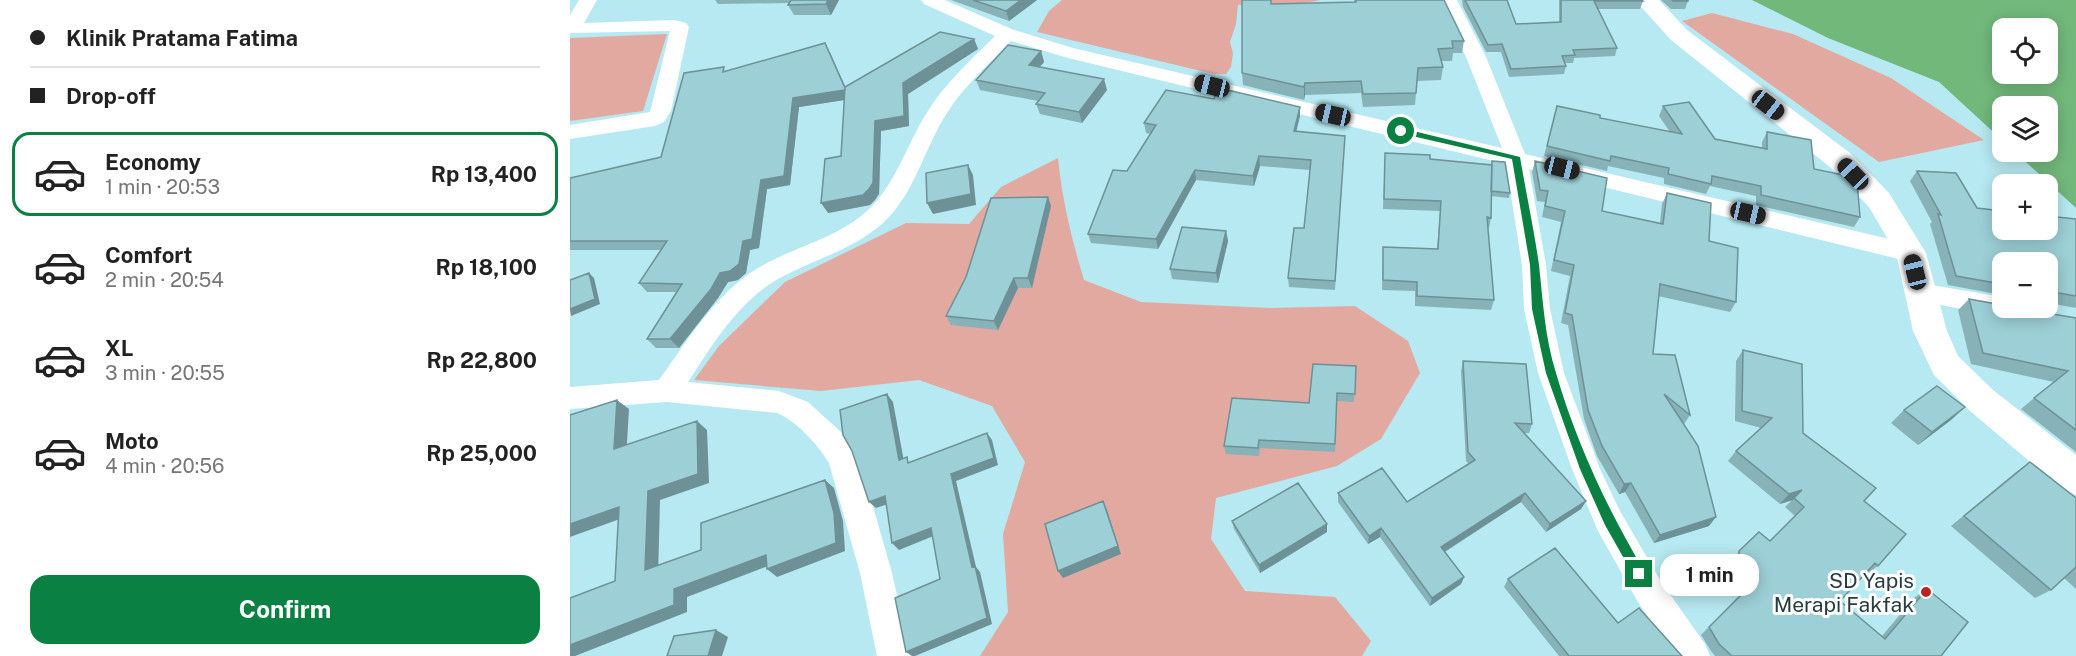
<!DOCTYPE html>
<meta charset="utf-8">
<style>
:root{--surface:#fff;--page:#f6f6f6;--text:#222;--muted:#767676;--line:#e0e0e0;--accent:#0b8043}
body{margin:0;font-family:"Public Sans",sans-serif;background:var(--page);color:var(--text);height:100vh;display:flex;flex-direction:column;font-size:22px;white-space:nowrap}
*{box-sizing:border-box;margin:0}
p{font-size:20px;color:var(--muted)}
.icon{flex:none;width:33px;height:33px;fill:none;stroke:currentColor;stroke-width:2;stroke-linecap:round;stroke-linejoin:round}
.map{position:relative;flex:1;overflow:hidden}
.sheet{display:flex;flex-direction:column;background:var(--surface);width:570px}
.sheet>*{flex:none}
.hud{display:grid;align-content:center;height:132px;padding:0 30px;background:var(--surface)}
.fabs{position:absolute;left:1422px;top:18px;display:grid;gap:12px}
.fabs a{display:grid;place-items:center;width:66px;height:66px;border-radius:12px;background:var(--surface);box-shadow:0 3px 15px #0003;font-size:30px}
.end{position:absolute;width:27px;height:27px;margin:-14px;border:8px solid #0b8043;background:#fff;box-shadow:0 0 0 3px #fff}
.from{border-radius:50%}
.bubble{position:absolute;height:42px;border-radius:18px;background:var(--surface);box-shadow:0 3px 15px #0003;font-size:20px;font-weight:700;line-height:42px;text-align:center}
.car{position:absolute;width:18px;height:36px;margin:-18px -9px;border-radius:8px;box-shadow:0 0 4px 2px #0007;background:linear-gradient(#222 24%,#8ab4d8 0 40%,#222 0 76%,#8ab4d8 0 86%,#222 0)}
.hud b{display:flex;align-items:center;gap:21px;height:57px;font-size:22px}
.hud b+b{border-top:2px solid var(--line)}
.hud i{width:15px;height:15px;background:var(--text)}
ul{padding:0;list-style:none}
li{display:flex;align-items:center;gap:18px;height:84px;margin:0 12px 9px;padding:0 18px;border:3px solid transparent;border-radius:18px}
li div{flex:1}
li b{display:block;font-size:22px}
li em{font-style:normal;font-weight:700}
li.on{border-color:var(--accent)}
li>.icon{width:54px;height:54px;stroke-width:1.5}
.primary-button{display:flex;gap:12px;margin-top:auto;padding:12px 30px}
.primary-button a{flex:1;height:69px;border-radius:18px;background:var(--accent);color:#fff;font-size:24px;font-weight:700;line-height:69px;text-align:center}
main{display:flex;flex:1;min-height:0}
.map>svg:first-child{display:block}
.green{fill:#e2a9a1}
.water{fill:#72b87b;fill-rule:evenodd}
.lines{fill:none;stroke-linecap:round;stroke-linejoin:round}
.street{fill:#fff;fill-rule:evenodd}
.secondary{fill:#fff;fill-rule:evenodd}
.wall{fill:#86b2b8}
.shaded-wall{fill:#6d9196}
.building{fill:#9ccfd6;stroke:#6d9196;stroke-width:1.5}
.route{fill:#0b8043}
.poi-dot{fill:#b52622;stroke:#fff;stroke-width:2}
.labels{text-anchor:middle;dominant-baseline:central;stroke-width:6;stroke-linejoin:round;paint-order:stroke}
.near-poi-label{font-size:21px;fill:#273c3f;stroke:#fff;text-anchor:end}
</style>
<main>
<section class="sheet">
<div class="hud">
<b><i class="from"></i>Klinik Pratama Fatima</b>
<b><i></i>Drop-off</b>
</div>
<ul>
<li class="on"><svg class="icon" aria-label="car" viewBox="0 0 24 24"><path d="M5 17H2v-5l4-1 3-4h7l3 4 3 1v5h-3M9 17h6M6 11h13"/><circle cx="7" cy="17" r="2"/><circle cx="17" cy="17" r="2"/></svg><div><b>Economy</b><p>1 min · 20:53</p></div><em>Rp 13,400</em></li>
<li><svg class="icon" aria-label="car" viewBox="0 0 24 24"><path d="M5 17H2v-5l4-1 3-4h7l3 4 3 1v5h-3M9 17h6M6 11h13"/><circle cx="7" cy="17" r="2"/><circle cx="17" cy="17" r="2"/></svg><div><b>Comfort</b><p>2 min · 20:54</p></div><em>Rp 18,100</em></li>
<li><svg class="icon" aria-label="car" viewBox="0 0 24 24"><path d="M5 17H2v-5l4-1 3-4h7l3 4 3 1v5h-3M9 17h6M6 11h13"/><circle cx="7" cy="17" r="2"/><circle cx="17" cy="17" r="2"/></svg><div><b>XL</b><p>3 min · 20:55</p></div><em>Rp 22,800</em></li>
<li><svg class="icon" aria-label="car" viewBox="0 0 24 24"><path d="M5 17H2v-5l4-1 3-4h7l3 4 3 1v5h-3M9 17h6M6 11h13"/><circle cx="7" cy="17" r="2"/><circle cx="17" cy="17" r="2"/></svg><div><b>Moto</b><p>4 min · 20:56</p></div><em>Rp 25,000</em></li>
</ul>
<div class="primary-button"><a>Confirm</a></div>
</section>
<div class="map">
<svg width="1506" height="656" viewBox="0 0 1506 656">
<rect width="100%" height="100%" fill="#b6e9f1"/>
<!-- green -->
<path class="green" d="M492 0H750C721 7 696 2 668 5L666 24 660 42 663 53 661 67 656 74H644L467 32 479 11Z
M1142 13 1223 34 1321 78 1414 140 1309 162 1112 21Z
M97 34 73 111 0 121V38Z
M488 158C492 200 502 240 514 280L571 302 700 308 785 306 838 341 850 373 811 439 767 466 646 498 641 539 675 591 765 597 801 641 792 656H410L438 612 433 534 455 462 422 406 349 380 251 391 124 380 149 346 215 282 336 223 399 224 431 187Z"/>
<!-- water -->
<path class="water" d="M1182 0H1506V208L1445 152H1478V106H1432V140L1369 82 1258 38ZM1432 28H1478V74H1432Z"/>
<g class="lines">
<!-- street -->
<path class="street" d="M9 0H27L14 23 104 20 116 23 119 27 101 111 94 122 85 126 0 139V125L80 112 100 31 0 33V15Z
M351 0H375L444 30 503 48 932 148 896 57 869 0H887L916 57 955 154 1341 244 1349 247 1353 253 1349 259 1341 262 959 169 976 265 980 309 994 373 1030 469 1050 511 1090 580 1135 644 1140 656H1103L1068 602 1028 531 1002 469 968 373 954 309 952 265 936 164 498 58 441 41C419 64 394 86 377 113 354 148 345 194 313 223 283 250 242 260 208 279 168 302 143 344 118 382L209 391 238 402 271 432 286 459 300 496 322 573 341 656H307L290 573 259 463C247 444 228 422 207 413L97 402 0 409V387L89 380C118 340 145 294 188 268 223 247 266 239 297 211 325 186 336 146 356 114 374 84 401 60 425 36L354 4Z
M1350 283 1432 297V308H1444L1441 314 1432 317 1341 299 1338 292 1341 285Z"/>
<!-- secondary -->
<path class="secondary" d="M1065 0H1089L1117 30 1280 153 1319 193 1356 253 1377 331 1388 356 1423 390 1506 455V495L1493 490 1399 410 1364 375 1343 331 1326 253 1299 207 1260 167 1101 40Z"/>
</g>
<!-- wall -->
<path class="wall" d="M145 0H269L261 15H224L218 5 219 3 148 4Z
M381 0H467L439 21Z
M784 0H874L894 41 892 53H883L882 61H871L873 67 871 80 847 81 845 105 793 107 791 93 735 95 734 100 673 85 672 73 701 4 784 2Z
M892 0H937L946 24 989 22V0H1072L1073 1 1070 9H1028L1047 48 1045 56 1004 58 1003 63H995L996 66 994 74 939 77 931 52H916L893 7Z
M1091 0H1118V1L1115 9H1101Z
M404 39 408 49 338 94 339 126 311 131 309 194 300 205 258 213 271 156 274 100 229 107 220 185 197 189 189 248 180 250 176 273 168 280 158 282 148 298 109 348H86L77 339 106 292H77L69 283 91 250H0V178L91 157 157 71 260 52 275 87Z
M471 51 474 62 469 67 537 90 512 123 470 114 466 104 468 101 410 90 406 80Z
M987 106 1030 118 1100 132 1089 116 1093 106 1145 139 1192 148V142L1197 132 1244 169 1290 217 1284 227 1186 205V196L1140 186 1136 194 1094 184V178L1038 166 1037 171 974 156Z
M730 116 726 131 775 136 765 290 719 287 718 278 734 228 740 170 690 166 684 186 626 180 588 249 521 243 518 234 581 134 576 133 574 123Z
M815 153 860 159 921 165 922 161 940 193 939 198 921 196V218L919 228H917L924 300 921 310 845 306V291L812 290 813 247 867 249 870 211 813 209Z
M965 161 1032 211 1090 223 1092 204 1097 193 1139 241 1166 302 1160 312 1088 296 1083 354 1120 415 1114 424 1139 526 1084 543 1055 492 1049 494 1027 456 1014 419 998 325 991 323 1000 276 981 271 991 222 972 217 975 202 967 201 962 172Z
M1347 171 1407 208 1506 219V308L1479 303 1478 304V262H1432V295L1378 285 1360 224 1362 222 1340 181Z
M478 197 481 206 462 288H448L428 330 381 325 376 316Z
M656 231 658 241 648 283 602 279 600 269Z
M1399 299 1506 318V452L1451 409 1484 382 1401 364 1388 310Z
M1173 350 1233 433 1294 501 1308 566 1296 574 1270 601 1312 636 1344 598 1357 589 1371 656H1145L1141 651 1131 635 1170 595 1160 586 1161 560 1189 532 1200 541 1225 516 1215 507 1222 500 1210 504 1158 461 1166 451 1191 428 1165 421 1166 361Z
M893 361 962 424 959 433H954L1016 501 1011 509 976 532 951 502 875 552 894 577 891 584 860 606 810 537 798 544 768 502V493L837 502 899 464 896 461 891 371Z
M786 366 784 402 767 401 765 452 690 448 689 456 656 454 654 446 739 403Z
M1395 407 1381 420 1348 445 1321 423 1334 410Z
M1460 462 1506 498V589L1494 578 1481 590 1465 598 1381 526 1446 472Z
M662 521 757 524V532L690 573 664 529Z
M938 579 1048 623 1112 656H989L934 587Z"/>
<!-- shaded-wall -->
<path class="shaded-wall" d="M258 0H269L261 15 256 4Z
M451 0H467L439 21 436 11Z
M404 39 408 49 338 94 339 126 311 131 309 194 305 200 300 205 258 213 251 203 305 121 333 83Z
M255 43 281 99 229 107 220 185 197 189 189 248 180 250 176 273 168 280 158 282 148 298 109 348 100 339 150 273 173 241 191 180 223 98Z
M471 51 474 62 462 76 459 65Z
M534 79 537 90 512 123 509 112Z
M735 83V95L734 100V87Z
M730 107V116L724 141V131Z
M689 156 690 166 684 186 683 176Z
M398 165 403 175 406 205 363 214 357 203Z
M625 170 626 180 588 249 586 239Z
M478 197 481 206 462 288 458 278Z
M656 231 658 241 648 283 646 273Z
M19 273 24 278 30 304 1 316 0 309Z
M444 278 448 288 428 330 424 321Z
M317 394 323 402 335 467 329 460Z
M47 400 59 409 56 458 44 449Z
M1395 407 1381 420 1348 445 1362 432Z
M127 421 137 430 139 483 90 500 88 578 75 570 78 491Z
M417 433 422 440 428 465 386 481 406 567 410 572 422 624 345 656H342L336 652 402 567 381 474Z
M255 480 264 488 273 521 275 551 207 577 197 569Z
M1061 483 1055 492 1049 494 1054 484Z
M1232 490 1223 500 1210 504 1219 494Z
M955 493 951 502 869 555 871 547Z
M315 496 321 503 306 508 299 502Z
M533 501 537 510 551 554 493 578 488 571Z
M1016 501 1011 509 976 532 980 524Z
M49 507 61 515 0 537V524Z
M1146 517 1139 526 1084 543 1090 535Z
M757 524V532L690 573 689 565Z
M361 528 366 535 329 550 322 543Z
M811 528 810 537 798 544 799 536Z
M196 555 206 563 117 597V612L5 656H0V645L104 589Z
M894 577 891 584 860 606 862 598Z
M146 630 158 637 152 656H138Z"/>
<!-- building -->
<path class="building" d="M221 0H258L256 4 218 5Z
M403 0H451L436 11Z
M672 0H701V4L786 2V0H874L894 41H882L883 48 868 49 873 67 848 68 846 93 793 94 791 81 735 83 734 87 672 73Z
M895 0H937L946 24 991 22V0H1072L1073 1H1024L1047 48 1003 50 1005 55 992 56 996 66 941 69 932 44 918 45Z
M1102 0H1118V1H1103Z
M370 32 404 39 333 83 334 116 305 121 303 183 299 189 293 195 251 203 255 159 271 156 275 87Z
M255 43 275 88V90L223 98 214 176 191 180 182 239 173 241 169 264 160 271 150 273 141 289 100 339H77L112 284 69 283 97 241H0V178L91 157 114 73 154 67 153 72Z
M438 45 471 51 459 65 534 79 509 112 466 104 475 93 406 80Z
M647 89 662 91 730 107 724 131 775 136 765 281 718 278 724 228H734L741 160 689 156 683 176 625 170 586 239 518 234 543 170 557 171 586 125 574 123 596 90 644 99Z
M1119 102 1145 139 1197 149V132L1241 140 1244 169 1283 177 1287 181 1290 217 1191 195V186L1142 176 1141 184 1098 174 1099 168 1041 156 1040 161 977 146 987 106 1030 115V118L1112 134 1093 106Z
M815 153 860 155V159L922 165 921 218 917 217 924 300 847 296V282L813 280V247L868 249 871 201 814 199Z
M922 161 935 162 940 193 921 191Z
M965 161 1037 178 1032 211 1093 224 1097 193 1141 203 1139 241 1168 248 1166 302 1090 284 1083 354 1105 355 1120 415 1094 394 1128 446 1146 517 1090 535 1061 483 1054 484 1032 446 1018 410 1002 315 995 313 1004 265 984 260 995 211 975 206 978 191 970 190Z
M398 165 401 194 357 203 356 173Z
M1347 171 1386 173 1407 208 1432 211V230H1478V216L1506 219V296L1489 293 1486 296H1478V262H1432V284L1386 276 1368 214 1371 215Z
M478 197 458 278H444L424 321 376 316 396 277 421 198Z
M612 227 656 231 646 273 600 269Z
M19 273 25 299 0 309V280Z
M1399 299 1432 305V308H1448L1506 318V430L1464 398 1498 371 1413 353Z
M1173 350 1232 364 1233 433 1306 488 1294 501 1336 534 1308 566 1305 563 1270 601 1315 639 1357 589 1398 622 1371 656H1162L1149 644 1139 627 1179 587 1168 578 1169 551 1189 532 1200 541 1234 507 1224 498 1232 490 1219 494 1166 451 1202 418 1172 411Z
M893 361 956 364 962 424 945 423 1016 501 980 524 955 493 871 547 894 577 862 598 811 528 799 536 768 493 812 468 837 502 905 460 898 452Z
M743 364 786 366 785 394 767 393 765 444 689 440 688 448 654 446 662 398 739 403Z
M1367 386 1395 407 1362 432 1334 410Z
M317 394 329 460 337 457 338 463 417 433 424 458 381 474 402 567 405 566 417 618 336 652 325 598 370 579 361 528 322 543 315 496 299 502 282 451 273 435 270 410Z
M47 400 44 449 127 421 128 474 78 491 75 570 131 550V523L255 480 264 513 266 543 197 569 196 555 104 589V605L0 645V598L45 581 49 507 0 524V415Z
M1460 462 1506 498V567L1481 590 1394 516Z
M728 483 757 524 689 565 662 521Z
M533 501 548 546 488 571 475 524Z
M985 548 1048 623 1069 608 1112 656H999L938 579Z
M146 630 138 656H97L104 636Z"/>
<!-- route -->
<path class="route" d="M831 128 950 157C956 193 964 229 969 265 973 302 975 338 986 373 1006 442 1037 508 1073 569V578H1065L1035 525 1010 469 976 373 962 309 960 265 942 159 829 133 827 131Z"/>
<!-- markers -->
<circle class="poi-dot" cx="1356" cy="592" r="6"/>
<g class="labels">
<!-- near-poi labels -->
<g class="near-poi-label">
<text x="1344" y="580">SD Yapis<tspan x="1344" dy="24">Merapi Fakfak</tspan></text>
</g>
</g>
</svg>
<div class="fabs">
<a><svg class="icon" aria-label="locate" viewBox="0 0 24 24"><circle cx="12" cy="12" r="6"/><path d="M12 2v4M12 18v4M2 12h4M18 12h4"/></svg></a>
<a><svg class="icon" aria-label="layers" viewBox="0 0 24 24"><path d="M12 4l9 5-9 5-9-5zM3 14l9 5 9-5"/></svg></a>
<a>+</a>
<a>−</a>
</div>
<i class="end from" style="left:831px;top:131px"></i>
<i class="end" style="left:1069px;top:574px"></i>
<div class="bubble" style="left:1090px;top:554px;width:99px">1 min</div>
<i class="car" style="left:642px;top:86px;rotate:284deg"></i>
<i class="car" style="left:1198px;top:105px;rotate:128deg"></i>
<i class="car" style="left:763px;top:115px;rotate:283deg"></i>
<i class="car" style="left:992px;top:168px;rotate:104deg"></i>
<i class="car" style="left:1283px;top:174px;rotate:316deg"></i>
<i class="car" style="left:1178px;top:213px;rotate:103deg"></i>
<i class="car" style="left:1345px;top:272px;rotate:346deg"></i>
</div>
</main>
